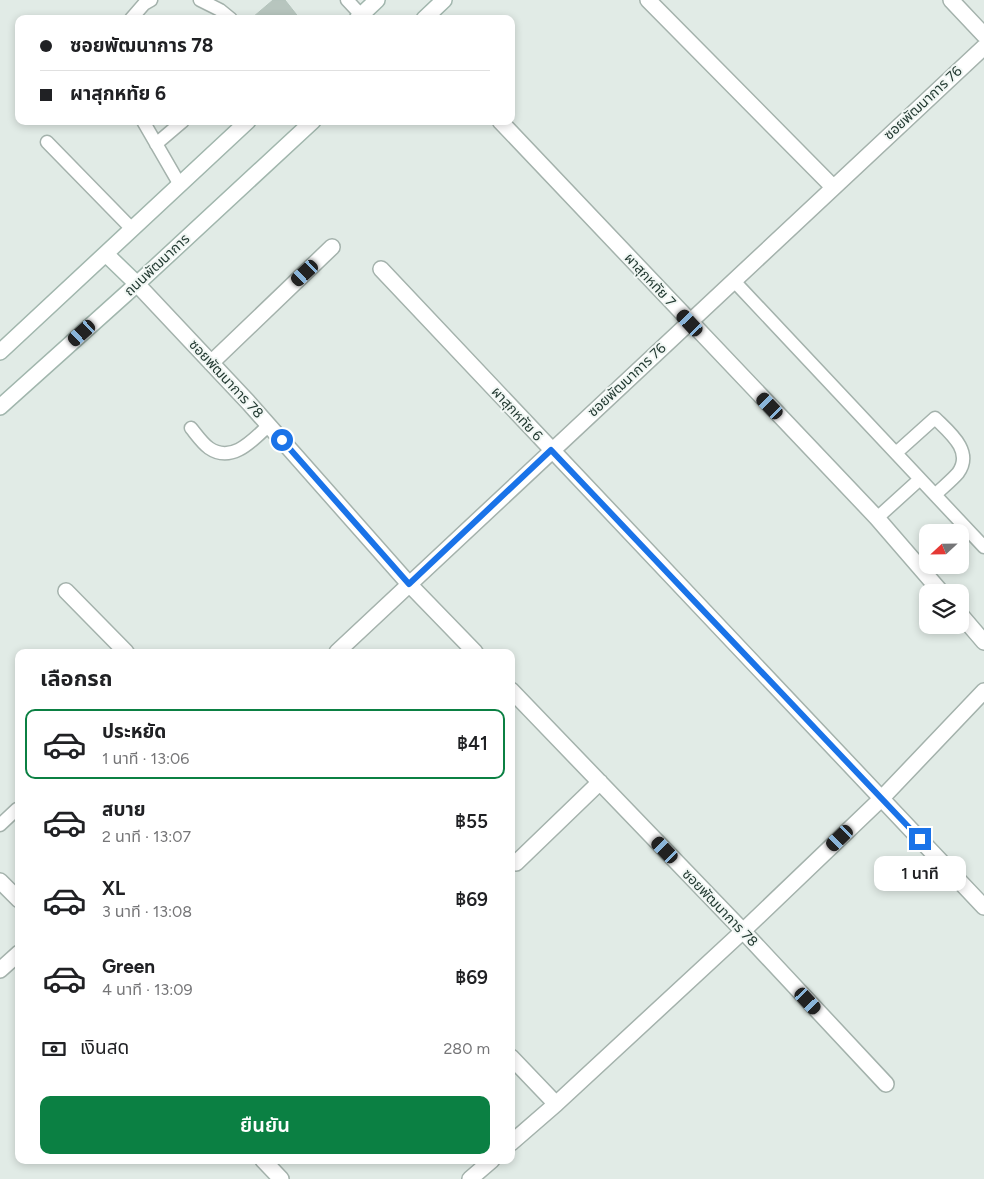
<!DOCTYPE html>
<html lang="th">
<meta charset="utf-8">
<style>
:root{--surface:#fff;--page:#f6f6f6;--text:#202124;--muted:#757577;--line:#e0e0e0;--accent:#0b8043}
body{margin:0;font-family:Figtree,"Noto Sans Thai",sans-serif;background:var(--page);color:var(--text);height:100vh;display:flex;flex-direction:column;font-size:19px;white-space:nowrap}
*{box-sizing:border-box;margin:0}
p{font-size:16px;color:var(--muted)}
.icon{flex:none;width:28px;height:28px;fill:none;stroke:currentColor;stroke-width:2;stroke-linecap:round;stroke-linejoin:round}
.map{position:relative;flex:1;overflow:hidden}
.details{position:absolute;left:15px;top:649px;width:500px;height:515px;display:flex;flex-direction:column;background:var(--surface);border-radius:10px;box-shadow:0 2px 8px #0003}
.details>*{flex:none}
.hud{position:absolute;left:15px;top:15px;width:500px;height:110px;border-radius:10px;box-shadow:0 2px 8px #0003;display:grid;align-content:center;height:110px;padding:0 25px;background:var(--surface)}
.needle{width:32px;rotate:248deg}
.controls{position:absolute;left:919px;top:524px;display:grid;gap:10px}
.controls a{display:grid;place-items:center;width:50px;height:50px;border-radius:10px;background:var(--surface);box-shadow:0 2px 8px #0003;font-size:25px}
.end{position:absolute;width:22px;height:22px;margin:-11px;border:6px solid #1a73e8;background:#fff;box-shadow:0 0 0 2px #fff}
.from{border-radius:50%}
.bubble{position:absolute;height:35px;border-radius:10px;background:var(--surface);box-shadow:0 2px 8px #0003;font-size:16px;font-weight:600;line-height:35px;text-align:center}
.car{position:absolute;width:15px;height:30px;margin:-15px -8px;border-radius:6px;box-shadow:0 0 4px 1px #0007;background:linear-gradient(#222 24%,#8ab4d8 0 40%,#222 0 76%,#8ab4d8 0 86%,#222 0)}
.hud b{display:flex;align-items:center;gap:18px;height:48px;font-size:19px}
.hud b+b{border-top:1px solid var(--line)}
.hud i{width:12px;height:12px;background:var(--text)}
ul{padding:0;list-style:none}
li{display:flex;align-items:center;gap:15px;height:70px;margin:0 10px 8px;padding:0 15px;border:2px solid transparent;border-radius:10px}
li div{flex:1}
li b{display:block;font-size:19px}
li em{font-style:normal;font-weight:600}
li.active{border-color:var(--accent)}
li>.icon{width:45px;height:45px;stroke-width:1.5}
h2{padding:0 25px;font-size:22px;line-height:60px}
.pay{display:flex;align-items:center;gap:12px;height:55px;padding:0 25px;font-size:19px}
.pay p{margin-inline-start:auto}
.action{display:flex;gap:10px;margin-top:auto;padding:10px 25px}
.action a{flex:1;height:58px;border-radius:10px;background:var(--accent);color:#fff;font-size:20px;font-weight:600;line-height:58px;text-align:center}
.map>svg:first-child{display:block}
.building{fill:#b7c5be;stroke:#b4c4bc}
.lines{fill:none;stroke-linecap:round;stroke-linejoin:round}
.lane-casing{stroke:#a4b2ac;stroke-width:15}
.street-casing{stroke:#a4b2ac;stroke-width:18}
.secondary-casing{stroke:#a1b6ad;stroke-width:18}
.lane{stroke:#fff;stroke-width:12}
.street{stroke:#fff;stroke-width:15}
.secondary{stroke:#fff;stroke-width:15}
.route{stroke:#1a73e8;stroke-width:6}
.labels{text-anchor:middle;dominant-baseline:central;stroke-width:4;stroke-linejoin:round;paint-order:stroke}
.street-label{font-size:14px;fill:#233a32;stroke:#f1f7f4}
</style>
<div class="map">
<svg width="984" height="1179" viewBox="0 0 984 1179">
<rect width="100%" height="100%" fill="#e1ebe6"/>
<!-- building -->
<path class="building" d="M273 0H285L300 19H255L253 17Z"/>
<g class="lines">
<defs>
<path id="lane" d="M200 0 220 10 231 19
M347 0 361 15
M131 19 144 4 151 0
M143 121 180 185
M47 142 132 229
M156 144 183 121
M734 281 984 547
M191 428C196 434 202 443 209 448 232 464 253 440 269 425
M896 453 935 418C949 432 974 451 958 473 951 481 942 488 935 495
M877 518 920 479
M0 825 17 809"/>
<path id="street" d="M648 0 833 187
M951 0 984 35
M500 121 877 518 941 592
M381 269 984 907
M137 284 248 402 409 584 475 652
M211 363 332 247
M66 591 126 652
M960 614 984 642
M337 652 984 47
M511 690 743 931 886 1084
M516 863 600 782
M0 881 19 900
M0 970 19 953
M511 1057 556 1104
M511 1143 556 1104 743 931 882 798 984 691
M263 1160 281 1179
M470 1179 492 1160"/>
<path id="secondary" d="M357 19 377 0
M424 19 444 0
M106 254 137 284
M0 352 248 121
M0 407 137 284 313 121"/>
</defs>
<!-- lane casing -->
<use href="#lane" class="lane-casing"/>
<!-- street casing -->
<use href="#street" class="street-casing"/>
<!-- secondary casing -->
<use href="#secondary" class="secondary-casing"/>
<!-- lane -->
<use href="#lane" class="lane"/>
<!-- street -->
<use href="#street" class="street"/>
<!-- secondary -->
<use href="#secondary" class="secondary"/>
</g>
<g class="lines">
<!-- route -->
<path class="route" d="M282 440 409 584 551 450 920 839"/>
</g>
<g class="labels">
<!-- street labels -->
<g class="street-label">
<text transform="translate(923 103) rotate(-43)">ซอยพัฒนาการ 76</text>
<text transform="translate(157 265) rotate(-43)">ถนนพัฒนาการ</text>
<text transform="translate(650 280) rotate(47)">ผาสุกหทัย 7</text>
<text transform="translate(226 379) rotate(47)">ซอยพัฒนาการ 78</text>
<text transform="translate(627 380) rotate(-43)">ซอยพัฒนาการ 76</text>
<text transform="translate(517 414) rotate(47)">ผาสุกหทัย 6</text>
<text transform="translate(720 908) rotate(46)">ซอยพัฒนาการ 78</text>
</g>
</g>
</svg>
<div class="controls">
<a><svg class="needle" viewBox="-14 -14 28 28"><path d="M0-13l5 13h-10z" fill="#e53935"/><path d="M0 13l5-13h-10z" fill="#757577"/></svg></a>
<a><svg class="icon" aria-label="layers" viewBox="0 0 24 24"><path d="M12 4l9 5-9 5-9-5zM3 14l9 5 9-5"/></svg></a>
</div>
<i class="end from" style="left:282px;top:440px"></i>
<i class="end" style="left:920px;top:839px"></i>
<div class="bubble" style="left:874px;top:856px;width:92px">1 นาที</div>
<i class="car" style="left:305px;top:273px;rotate:227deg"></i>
<i class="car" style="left:690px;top:323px;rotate:317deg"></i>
<i class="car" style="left:82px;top:333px;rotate:228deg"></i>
<i class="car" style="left:770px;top:406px;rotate:316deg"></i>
<i class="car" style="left:840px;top:838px;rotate:226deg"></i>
<i class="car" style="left:665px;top:850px;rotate:316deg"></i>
<i class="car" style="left:808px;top:1001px;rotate:137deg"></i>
<div class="hud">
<b><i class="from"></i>ซอยพัฒนาการ 78</b>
<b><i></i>ผาสุกหทัย 6</b>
</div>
<section class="details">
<h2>เลือกรถ</h2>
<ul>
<li class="active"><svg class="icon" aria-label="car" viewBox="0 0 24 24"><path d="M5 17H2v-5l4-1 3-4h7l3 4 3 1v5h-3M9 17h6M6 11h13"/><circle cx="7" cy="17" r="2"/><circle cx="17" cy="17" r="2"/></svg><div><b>ประหยัด</b><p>1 นาที · 13:06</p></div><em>฿41</em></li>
<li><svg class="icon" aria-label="car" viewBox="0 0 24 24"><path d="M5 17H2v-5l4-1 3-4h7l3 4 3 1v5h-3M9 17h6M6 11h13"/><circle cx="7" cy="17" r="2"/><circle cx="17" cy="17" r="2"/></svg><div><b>สบาย</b><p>2 นาที · 13:07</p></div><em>฿55</em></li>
<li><svg class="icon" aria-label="car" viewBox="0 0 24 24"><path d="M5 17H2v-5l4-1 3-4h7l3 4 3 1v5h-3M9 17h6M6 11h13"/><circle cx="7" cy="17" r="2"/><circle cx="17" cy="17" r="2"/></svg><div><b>XL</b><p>3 นาที · 13:08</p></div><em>฿69</em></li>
<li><svg class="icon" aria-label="car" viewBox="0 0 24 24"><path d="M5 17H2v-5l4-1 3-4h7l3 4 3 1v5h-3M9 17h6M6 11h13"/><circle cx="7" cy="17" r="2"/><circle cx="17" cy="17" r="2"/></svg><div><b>Green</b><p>4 นาที · 13:09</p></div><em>฿69</em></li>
</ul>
<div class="pay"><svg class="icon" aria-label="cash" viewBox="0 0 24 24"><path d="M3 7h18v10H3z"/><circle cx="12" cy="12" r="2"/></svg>เงินสด<p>280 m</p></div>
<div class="action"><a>ยืนยัน</a></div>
</section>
</div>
